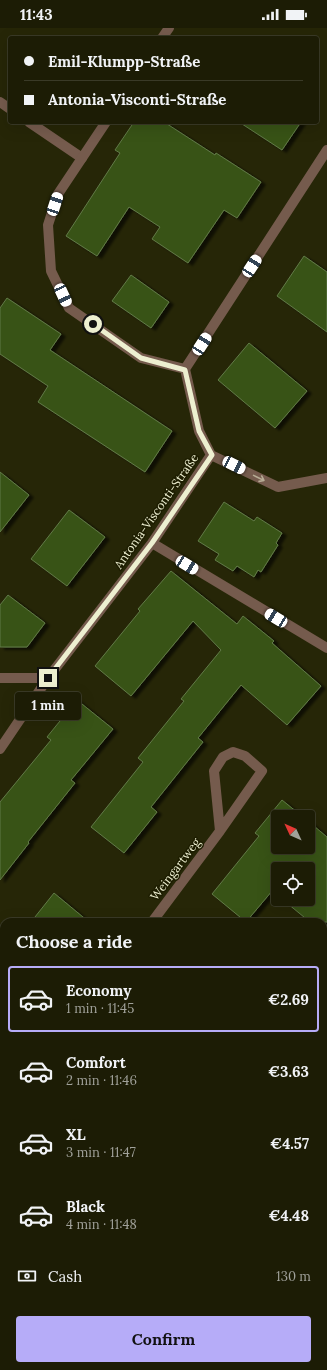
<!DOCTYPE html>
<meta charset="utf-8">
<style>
:root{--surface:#1c1c05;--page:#292913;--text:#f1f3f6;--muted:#a0a19a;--line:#3a3a27;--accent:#b6acf8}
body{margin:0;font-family:Lora,serif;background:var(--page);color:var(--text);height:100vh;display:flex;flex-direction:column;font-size:15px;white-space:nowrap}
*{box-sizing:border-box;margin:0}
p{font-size:13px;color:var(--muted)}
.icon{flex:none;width:22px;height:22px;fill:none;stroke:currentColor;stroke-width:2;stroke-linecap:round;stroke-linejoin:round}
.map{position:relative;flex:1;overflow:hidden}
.details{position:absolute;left:0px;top:890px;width:327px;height:452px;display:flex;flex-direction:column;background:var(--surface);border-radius:12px 12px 0 0;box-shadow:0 4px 16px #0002,0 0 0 1px var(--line)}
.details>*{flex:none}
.banner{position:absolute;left:8px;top:8px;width:311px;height:88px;border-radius:4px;box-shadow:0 4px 16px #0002,0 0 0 1px var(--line);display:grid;align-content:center;height:88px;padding:0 16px;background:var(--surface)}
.needle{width:26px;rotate:314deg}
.controls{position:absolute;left:271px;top:782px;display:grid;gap:8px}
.controls a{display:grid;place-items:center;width:44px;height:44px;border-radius:4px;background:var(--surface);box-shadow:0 4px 16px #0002,0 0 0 1px var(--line);font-size:20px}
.end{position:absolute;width:18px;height:18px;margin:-9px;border:5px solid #edefd0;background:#111;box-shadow:0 0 0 2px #111}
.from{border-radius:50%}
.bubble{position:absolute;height:28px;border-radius:4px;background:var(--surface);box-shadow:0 4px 16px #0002,0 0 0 1px var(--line);font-size:13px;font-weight:800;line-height:28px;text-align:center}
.car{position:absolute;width:12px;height:24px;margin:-12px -6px;border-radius:5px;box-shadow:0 0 3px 1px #0007;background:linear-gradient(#fff 24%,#345 0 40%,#fff 0 76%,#345 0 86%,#fff 0)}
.banner b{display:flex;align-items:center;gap:14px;height:38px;font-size:15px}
.banner b+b{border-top:1px solid var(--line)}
.banner i{width:10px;height:10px;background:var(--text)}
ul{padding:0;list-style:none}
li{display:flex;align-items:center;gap:12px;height:66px;margin:0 8px 6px;padding:0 8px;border:2px solid transparent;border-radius:4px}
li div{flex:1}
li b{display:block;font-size:15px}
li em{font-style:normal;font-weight:800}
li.active{border-color:var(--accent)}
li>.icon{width:36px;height:36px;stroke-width:1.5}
h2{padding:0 16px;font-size:18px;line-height:48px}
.pay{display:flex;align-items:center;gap:10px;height:44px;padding:0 16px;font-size:15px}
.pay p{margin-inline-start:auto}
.cta{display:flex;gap:8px;margin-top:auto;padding:8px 16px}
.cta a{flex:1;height:46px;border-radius:4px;background:var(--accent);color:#111;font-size:16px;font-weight:800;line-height:46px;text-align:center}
.status{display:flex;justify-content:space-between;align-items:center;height:28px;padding:0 20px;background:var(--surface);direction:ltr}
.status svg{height:11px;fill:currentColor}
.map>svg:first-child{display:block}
.building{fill:#385217;stroke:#617b47;filter:url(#shadow)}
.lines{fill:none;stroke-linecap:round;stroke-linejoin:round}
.service{stroke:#755b4d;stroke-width:10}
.minor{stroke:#755b4d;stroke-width:10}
.oneway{stroke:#b7ac95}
.route{stroke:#edefd0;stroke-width:5}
.labels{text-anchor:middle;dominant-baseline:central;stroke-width:3;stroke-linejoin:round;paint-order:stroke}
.street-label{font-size:12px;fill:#edefd0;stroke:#1d1d00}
</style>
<div class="status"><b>11:43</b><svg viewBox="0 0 49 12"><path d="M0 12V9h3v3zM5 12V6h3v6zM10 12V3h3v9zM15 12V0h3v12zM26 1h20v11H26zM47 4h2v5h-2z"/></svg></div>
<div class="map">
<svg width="327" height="1342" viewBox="0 0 327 1342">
<defs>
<filter id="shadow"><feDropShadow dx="4.5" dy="2.5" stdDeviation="1" flood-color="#0009"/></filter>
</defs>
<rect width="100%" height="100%" fill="#262607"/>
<!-- building -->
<path class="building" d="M134 94H164L215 127 216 125 261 154 237 190 224 182 188 235 152 211 160 199 129 179 97 228 66 208 120 125 115 122Z
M239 94H301L282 122Z
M304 228 327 244V304L277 268Z
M131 247 169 274 151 300 112 273Z
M7 270 61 306 50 322 172 403 145 444 38 374 48 358 0 326V280Z
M249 315 307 363 275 400 218 352Z
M0 444 29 467 0 504Z
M224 474 254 493 257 489 282 505 276 515 278 517 261 544 258 542 254 549 237 538 233 543 215 532 219 526 198 513Z
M69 482 105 509 67 558 31 531Z
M171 543 237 596 243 588 274 613 272 615 321 658 287 697 241 657 198 710 203 714 151 779 157 784 124 825 91 799 143 734 138 730 184 673 181 671 221 622 193 593 131 668 95 638 140 583 138 581Z
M8 567 45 595 27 619H0V577Z
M77 672 113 701 71 752 75 755 28 814 29 815 0 852V774L51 712 47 709Z
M282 772 303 789H278V819H308V793L327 809V894H310L282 871H308V841H278V868L272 863 246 894 212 866 259 808 255 805Z
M54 865 89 894H31Z"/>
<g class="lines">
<!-- service -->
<path class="service" d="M162 10 169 0
M0 74 10 81
M29 94 82 130"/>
<!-- minor -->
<path class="minor" d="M106 94 58 166 48 197 51 243 69 280 141 330 185 341
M211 427 278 459 327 450
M152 515 327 620
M0 650H48
M0 721 48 650 152 515 211 427 199 403 185 341 327 122
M152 894 220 803 262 743 245 728 233 724 223 729 214 743 220 803
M0 1031 4 1032
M0 1163 4 1157
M323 1202 327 1196
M323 1294 327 1297
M195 1342 200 1338"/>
</g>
<!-- one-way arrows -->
<defs><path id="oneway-shaft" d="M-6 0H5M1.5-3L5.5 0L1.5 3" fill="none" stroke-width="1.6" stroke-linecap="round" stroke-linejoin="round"/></defs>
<use class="oneway" href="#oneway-shaft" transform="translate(259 450) rotate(26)"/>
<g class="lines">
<!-- route -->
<path class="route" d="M48 650 152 515 212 427 199 403 185 342 141 330 93 296"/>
</g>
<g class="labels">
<!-- street labels -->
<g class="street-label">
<text transform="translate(156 483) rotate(-55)">Antonia-Visconti-Straße</text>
<text transform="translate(175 841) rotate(-53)">Weingartweg</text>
</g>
</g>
</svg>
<div class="controls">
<a><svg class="needle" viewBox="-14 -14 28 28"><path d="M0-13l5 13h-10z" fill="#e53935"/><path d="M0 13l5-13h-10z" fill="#a0a19a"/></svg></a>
<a><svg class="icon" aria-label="locate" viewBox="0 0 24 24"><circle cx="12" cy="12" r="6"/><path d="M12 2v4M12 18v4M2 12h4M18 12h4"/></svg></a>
</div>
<i class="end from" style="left:93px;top:296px"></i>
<i class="end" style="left:48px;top:650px"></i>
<div class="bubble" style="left:15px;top:664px;width:66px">1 min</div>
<i class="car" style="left:55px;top:176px;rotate:18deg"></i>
<i class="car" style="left:252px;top:238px;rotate:33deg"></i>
<i class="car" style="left:63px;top:267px;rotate:155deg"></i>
<i class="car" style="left:202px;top:316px;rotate:33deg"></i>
<i class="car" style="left:234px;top:437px;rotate:116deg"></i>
<i class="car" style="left:187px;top:537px;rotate:121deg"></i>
<i class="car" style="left:276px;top:590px;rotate:301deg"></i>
<div class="banner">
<b><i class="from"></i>Emil-Klumpp-Straße</b>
<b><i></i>Antonia-Visconti-Straße</b>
</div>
<section class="details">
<h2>Choose a ride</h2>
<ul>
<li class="active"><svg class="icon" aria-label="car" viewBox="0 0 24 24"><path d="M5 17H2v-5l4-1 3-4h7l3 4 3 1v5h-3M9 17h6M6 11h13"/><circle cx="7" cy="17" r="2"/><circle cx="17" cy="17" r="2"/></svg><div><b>Economy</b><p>1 min · 11:45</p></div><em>€2.69</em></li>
<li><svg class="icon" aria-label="car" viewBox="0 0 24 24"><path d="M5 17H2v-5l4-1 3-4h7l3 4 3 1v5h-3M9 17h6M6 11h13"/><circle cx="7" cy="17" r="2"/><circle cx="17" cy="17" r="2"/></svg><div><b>Comfort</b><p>2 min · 11:46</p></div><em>€3.63</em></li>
<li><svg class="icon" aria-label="car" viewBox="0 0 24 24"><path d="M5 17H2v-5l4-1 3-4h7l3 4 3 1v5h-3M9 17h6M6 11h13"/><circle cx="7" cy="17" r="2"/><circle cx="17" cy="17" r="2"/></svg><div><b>XL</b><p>3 min · 11:47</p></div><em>€4.57</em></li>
<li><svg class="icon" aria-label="car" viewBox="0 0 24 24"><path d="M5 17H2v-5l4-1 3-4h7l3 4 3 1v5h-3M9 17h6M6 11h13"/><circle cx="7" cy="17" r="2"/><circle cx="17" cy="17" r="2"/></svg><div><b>Black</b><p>4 min · 11:48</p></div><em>€4.48</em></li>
</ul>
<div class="pay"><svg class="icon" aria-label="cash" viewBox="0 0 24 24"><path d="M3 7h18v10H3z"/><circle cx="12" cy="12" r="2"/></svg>Cash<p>130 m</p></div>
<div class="cta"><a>Confirm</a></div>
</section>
</div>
